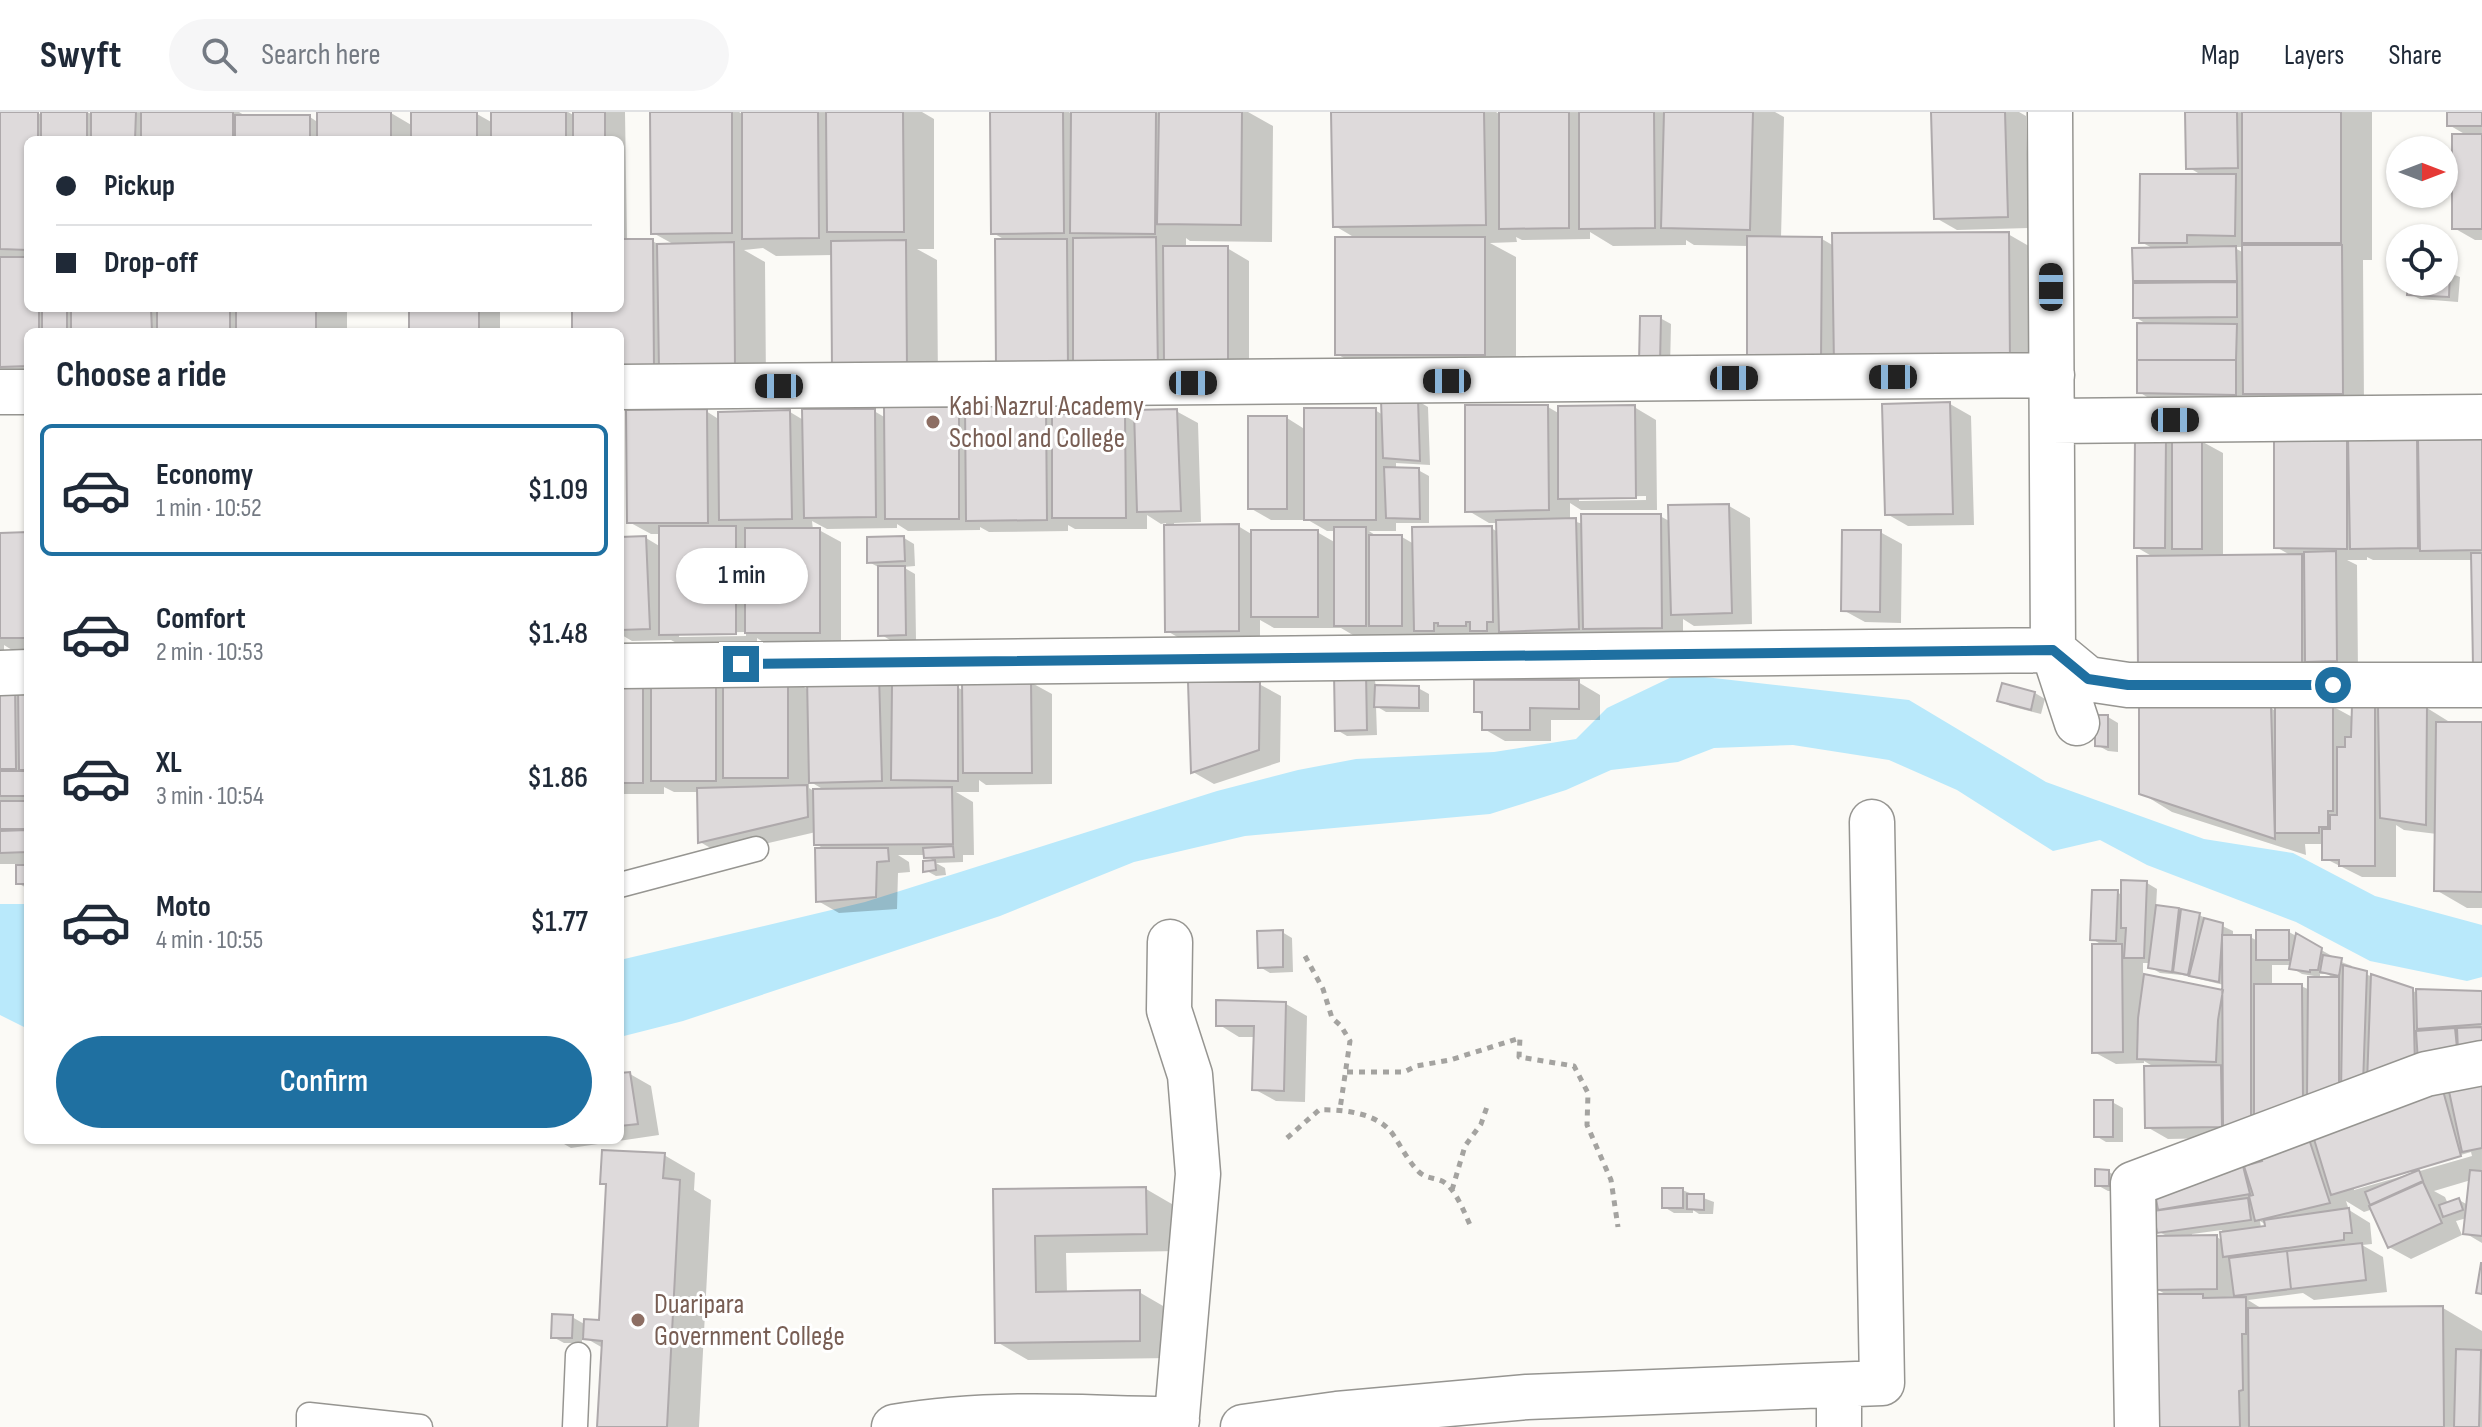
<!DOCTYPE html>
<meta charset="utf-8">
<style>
:root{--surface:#fff;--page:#f6f6f7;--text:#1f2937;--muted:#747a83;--line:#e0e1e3;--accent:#1f70a1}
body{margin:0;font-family:"Sofia Sans Condensed",sans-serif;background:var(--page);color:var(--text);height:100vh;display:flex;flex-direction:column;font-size:30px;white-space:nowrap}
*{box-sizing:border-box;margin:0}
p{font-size:26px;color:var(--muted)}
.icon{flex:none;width:44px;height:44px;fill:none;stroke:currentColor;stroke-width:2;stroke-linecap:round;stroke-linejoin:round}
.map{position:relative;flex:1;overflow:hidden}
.panel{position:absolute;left:24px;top:216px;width:600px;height:816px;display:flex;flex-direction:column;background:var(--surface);border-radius:12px;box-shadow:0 2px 6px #0004}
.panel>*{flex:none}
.banner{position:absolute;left:24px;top:24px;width:600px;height:176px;border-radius:12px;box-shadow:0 2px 6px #0004;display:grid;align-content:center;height:176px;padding:0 32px;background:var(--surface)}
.needle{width:52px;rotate:90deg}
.buttons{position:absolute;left:2386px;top:24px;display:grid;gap:16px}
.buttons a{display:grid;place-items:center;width:72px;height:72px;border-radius:50%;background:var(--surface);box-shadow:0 2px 6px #0004;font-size:40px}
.end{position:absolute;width:36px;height:36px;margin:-18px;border:10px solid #1f70a1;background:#fff;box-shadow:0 0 0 4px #fff}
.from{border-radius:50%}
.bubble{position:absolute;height:56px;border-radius:28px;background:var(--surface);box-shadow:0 2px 6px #0004;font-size:26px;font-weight:600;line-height:56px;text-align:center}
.car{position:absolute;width:24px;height:48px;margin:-24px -12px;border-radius:10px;box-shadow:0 0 6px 2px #0007;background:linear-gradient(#222 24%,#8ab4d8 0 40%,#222 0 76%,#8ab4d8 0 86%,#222 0)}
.banner b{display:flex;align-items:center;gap:28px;height:76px;font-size:30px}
.banner b+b{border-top:2px solid var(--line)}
.banner i{width:20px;height:20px;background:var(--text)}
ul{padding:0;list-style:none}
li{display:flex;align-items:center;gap:24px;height:132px;margin:0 16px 12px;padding:0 16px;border:4px solid transparent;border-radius:12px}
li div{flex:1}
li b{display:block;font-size:30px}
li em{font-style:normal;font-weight:600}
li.selected{border-color:var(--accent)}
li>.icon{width:72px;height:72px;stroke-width:1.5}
h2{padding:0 32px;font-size:36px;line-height:96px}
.primary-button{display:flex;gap:16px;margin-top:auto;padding:16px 32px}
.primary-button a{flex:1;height:92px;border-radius:48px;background:var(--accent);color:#fff;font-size:32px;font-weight:600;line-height:92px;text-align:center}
header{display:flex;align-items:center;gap:48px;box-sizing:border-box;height:112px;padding:0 40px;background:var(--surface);border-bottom:2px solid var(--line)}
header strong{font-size:38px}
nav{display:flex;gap:44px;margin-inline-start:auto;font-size:28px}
.search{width:560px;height:72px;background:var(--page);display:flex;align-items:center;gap:20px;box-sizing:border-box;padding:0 28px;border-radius:44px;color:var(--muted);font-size:30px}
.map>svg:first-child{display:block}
.water{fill:#b9e9fb}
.shadow{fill:#0003;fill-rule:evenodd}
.building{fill:#dedadb;stroke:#aea9ab;stroke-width:2}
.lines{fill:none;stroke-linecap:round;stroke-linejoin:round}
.lane-casing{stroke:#969591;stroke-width:27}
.street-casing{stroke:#969591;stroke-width:47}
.path{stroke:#a4a3a0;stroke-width:5;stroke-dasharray:6 6;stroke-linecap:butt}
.lane{stroke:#fff;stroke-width:24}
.street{stroke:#fff;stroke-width:44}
.route{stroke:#1f70a1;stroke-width:10}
.education-dot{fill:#8d6e63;stroke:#fff;stroke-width:3}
.labels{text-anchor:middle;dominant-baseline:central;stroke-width:6;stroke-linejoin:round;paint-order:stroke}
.education-label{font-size:28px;fill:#785e54;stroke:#fff;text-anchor:start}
</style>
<header>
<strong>Swyft</strong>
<div class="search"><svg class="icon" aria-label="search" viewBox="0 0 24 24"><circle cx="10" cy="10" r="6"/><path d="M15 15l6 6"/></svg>Search here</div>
<nav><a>Map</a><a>Layers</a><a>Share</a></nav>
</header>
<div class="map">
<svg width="2482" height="1315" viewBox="0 0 2482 1315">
<rect width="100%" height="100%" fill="#fbfaf6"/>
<!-- water -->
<path class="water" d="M1678 562 1909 588 2046 670 2204 727 2293 741 2375 784 2482 813V865L2467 869 2370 849 2296 810 2147 753 2100 728 2053 739 1957 678 1889 648 1793 633 1714 636 1678 650 1611 658 1566 678 1490 702 1245 724 1134 750 1000 804 683 909 620 925V848L865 790 1217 679 1298 658 1356 647 1494 640 1576 627 1607 596Z
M0 792H28V917L0 903Z"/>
<!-- shadow -->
<path class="shadow" d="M0 0 43 2V0H87L93 3V0H239L247 5H310L319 11 391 1 413 14 477 2 493 11V0H568L575 4V0H625L627 129H652L660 133H675L653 121 652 0H739L744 3V0H922L934 7V137H917L937 148 938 274H865L833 143 776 144 763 136 744 138 765 150 766 274 620 276V220H574V196H620V28H28V196H347V220H28V266L0 278Z
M992 0H1069L1073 3V0H1248L1273 14 1272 130 1190 129 1186 126V136H1227L1249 149V261L1019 267 1007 129 993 121Z
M1333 0H1496L1501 3V0H1775L1784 5 1781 126 1822 127 1834 134 2008 122 2039 140 2041 267 1770 260 1749 134 1694 133 1686 128V133L1613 134 1590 120V127L1522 128 1516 125 1517 130 1490 131 1516 145V260H1368L1337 242 1357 127 1335 114Z
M1933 0H2019L2026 4 2029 116 1957 118 1936 106Z
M2187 0H2372V148H2363L2364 293H2160L2139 280 2148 213 2135 205 2134 138 2154 137 2141 130 2203 64 2188 55ZM2233 135H2244V141Z
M2449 0H2482V128H2475L2454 116 2468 24 2449 13Z
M2444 159 2460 165 2458 190 2420 187 2410 182 2411 170H2444Z
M411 196H500V220H411Z
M1660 206 1671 212 1670 256 1641 250Z
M1418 289 1428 295 1430 353 1396 351V357L1418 358 1429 364V411H1396V419H1369L1378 425H1402L1414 432 1491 416 1498 420V411H1489L1467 398 1548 295 1560 302 1634 295 1656 308 1657 398H1581L1570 391V408L1583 412 1660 404 1671 410 1729 394 1750 406 1752 512 1694 514 1683 507V527L1461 526 1455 522V531H1437L1423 523V525H1392L1386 522V526H1358L1341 516H1274L1260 508V531H1188L1167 519 1166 411 1161 412 1147 403V417H1075L1068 413V419L989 420 980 415V418L908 419 897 412V416L827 417 812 409 813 418H819L841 430V533H768L757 526V533L682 534 671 528 632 529 620 522V427L646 426 661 435V422H651L629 410 706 299 720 308 790 300 805 309 874 299 886 306 959 297 967 302 1045 296 1059 304H1125L1137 311 1176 299 1198 311 1201 410 1174 411V415L1238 414 1253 423 1317 420 1336 431V419H1327L1308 408H1271L1250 396 1287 306 1306 318 1375 298 1383 303ZM1646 384V388L1579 389V385ZM746 520V524L679 525V521Z
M1950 292 1971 304 1974 413 1908 414 1887 402Z
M2417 325 2425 330H2482V557L2474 448H2373L2367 445V448H2347L2357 453 2358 561 2171 572 2155 446 2136 435 2166 327 2174 332 2201 329 2223 341V445L2292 444 2276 435 2346 330 2350 333Z
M1880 420 1902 432 1901 511 1865 510 1843 498Z
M28 422V537L12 538 4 533V544H0V423Z
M904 426 914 432 915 454 903 455 915 462 916 528H890L880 522V456L869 450Z
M1365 563 1375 569 1376 575 1418 576 1429 582V600H1386L1376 594 1377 623 1347 624 1337 618Z
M787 565 809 578 879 566 895 575H957L964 579 1030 570 1052 582V672L986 673 979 668V680H956L973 690 974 743H963V750L936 751 945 756 946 763 936 764 925 758 935 750 926 743H898L909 750 910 760 898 761 897 797 839 801 818 789 826 738 816 732V720L721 742 700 730 699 680H674L664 675V682H620V570ZM809 669 826 679H814L809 676Z
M1578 570 1600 583V608H1551V629H1505L1484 617V604L1476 599Z
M1259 572 1281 584 1280 650 1214 672 1193 660Z
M0 573 28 576V777L18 771V752H0Z
M2035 581 2045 587 2041 602 2010 594 2000 588Z
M2332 594 2354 606 2375 595 2380 598 2427 596 2448 609V612H2482V796H2467L2436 778 2437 722 2404 718 2396 713V765H2362L2324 746V732H2305L2306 743 2172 700 2141 681 2271 596 2277 600Z
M2108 605 2118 611V640L2108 639 2097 633Z
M2147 771 2157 777 2156 795 2199 803 2233 819V825H2250L2258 829 2289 820 2332 844 2331 846 2352 854 2351 857 2418 881H2482V944L2272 1025 2168 1027 2147 1015 2156 956 2144 949V951L2116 952 2094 940 2104 834 2092 827 2117 780 2123 784ZM2143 851H2151L2150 855 2160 861 2182 863 2224 873 2225 880 2143 864ZM2272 853H2292V856L2302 862 2320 865V862H2327L2336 867 2310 878 2301 874H2272Z
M1282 820 1292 826 1293 860 1270 861 1260 855Z
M1286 892 1307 904 1305 990 1276 989 1254 977 1255 925H1239L1218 912Z
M630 962 651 974 659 1023 571 1036 557 1028H620V963Z
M2482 964V1131L2465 1121 2467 1106 2456 1109 2462 1123 2411 1147 2389 1135 2373 1097 2364 1100 2346 1089 2349 1098 2370 1111 2372 1132 2362 1133 2383 1145 2387 1180 2314 1188 2303 1181 2248 1188 2264 1198 2443 1196 2482 1219V1315H2159L2169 1184 2156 1177 2169 1125 2159 1120 2165 1099 2160 1097 2242 1052 2247 1055 2265 1050 2307 1024 2317 1029 2441 977 2452 983ZM2471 1040 2472 1044 2354 1078V1074ZM2471 1068 2468 1093 2459 1088 2448 1092 2445 1085 2434 1079ZM2260 1109 2270 1115 2261 1116ZM2222 1118 2223 1129 2217 1125H2192V1122Z
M2112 990 2123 996V1030H2106L2096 1024Z
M664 1043 695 1061 694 1078 711 1088 699 1315H599L603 1236 582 1224V1231H564L553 1225 572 1205 586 1213 601 1210 608 1074 602 1071Z
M2109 1060 2119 1066V1079H2108L2097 1073Z
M1146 1077 1177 1095 1178 1139 1066 1141 1067 1181 1139 1180 1170 1198 1171 1246 1028 1248 997 1230 995 1079Z
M1682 1078 1714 1090 1713 1102H1699L1693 1098V1101H1674L1664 1095Z"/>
<!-- building -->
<path class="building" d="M0 0H38V28H28V138L0 137Z
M41 0H87V28H41Z
M91 0H136L135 28H91Z
M141 0H233V28H141Z
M317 0H391V28H317Z
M411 0H477V28H411Z
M491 0H566V28H491Z
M573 0H605V28H573Z
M650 0H732V121L651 122Z
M742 0H818L819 126 742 127Z
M826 0H903L904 120H827Z
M990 0H1063L1064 121 991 122Z
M1071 0H1156L1155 122 1070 121Z
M1159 0H1242L1241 113 1157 112Z
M1331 0H1484L1486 113 1333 115Z
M1499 0H1569V116L1499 117Z
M1579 0H1654L1655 116 1579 117Z
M1664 0H1753L1750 118 1661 116Z
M1931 0H2005L2008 105 1934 107Z
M2185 0H2237L2238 56 2186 57Z
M2242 0H2341V131H2242Z
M2447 0H2482V14H2447Z
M235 3H310V28H235Z
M2452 22H2482V117H2452Z
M2140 62H2236L2235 124 2187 123V131H2139Z
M2009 120 2010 251 1834 253 1832 121Z
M1747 124 1822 125 1821 249 1747 248Z
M1156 125 1158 260H1073V126Z
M1335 125H1485V243H1335Z
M620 127H653L654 258 620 259V220H572V196H620Z
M995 127H1067L1068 256H996Z
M906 128 907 257 832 258 831 129Z
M734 130 735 257 659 258 657 132Z
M2242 133H2342L2343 282H2243Z
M1163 134H1228V250H1164Z
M2236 134 2237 169H2133L2132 136Z
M0 145H28V196H39V220H28V254L0 255Z
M2444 157H2450L2449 185 2407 183 2408 170H2444Z
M2237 170V205L2133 206V171Z
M42 196H67V220H42Z
M71 196H151L152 220H71Z
M157 196H230V220H157Z
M236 196H316V220H236Z
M409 196H479V220H409Z
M1640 204H1661L1660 251H1639Z
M2137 211 2237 212 2236 248H2137Z
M2137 248H2236V283L2137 281Z
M1418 287 1420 349 1383 346 1381 288Z
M1950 290 1953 402 1885 403 1882 292Z
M1465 293H1548L1549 398 1465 400Z
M1635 293 1636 386 1558 387V294Z
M965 294H1046L1047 408 966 409Z
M884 295H959V407H885Z
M1304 296H1376V408H1304Z
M707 297 708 411H627L626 298Z
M802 297H875L876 405 804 406Z
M1177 297 1181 399 1137 400 1134 298Z
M790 298 792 407 719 408 718 300Z
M1052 302H1125L1126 406H1052Z
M1248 304H1287V397H1248Z
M2417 323 2418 436 2350 437 2348 324Z
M2135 325H2166L2165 436H2134Z
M2172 327H2202V437H2172Z
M2482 327V438L2420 439 2418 328Z
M2274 328H2347V437L2274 436Z
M1384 355 1419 356 1420 407 1386 406Z
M1729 392 1732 501 1671 503 1668 393Z
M1581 402H1661L1662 516 1583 517Z
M1576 406 1579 517 1499 520 1496 408Z
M1239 412V519L1165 520 1164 413Z
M659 414H736V522L659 523Z
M1492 414 1493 510H1487V519H1470V510H1466V514H1438V511H1434V519H1414L1412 415Z
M1334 415H1366V514H1334Z
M745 416H820V521H745Z
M1251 418H1318V505H1251Z
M1842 418H1881L1880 500 1841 499Z
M28 420V526H0V421Z
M1369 423H1402V514H1369Z
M646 424 650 517 620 518V425Z
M904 424 905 449 867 451V425Z
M2336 439 2337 549 2305 550 2304 440Z
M2471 441H2482V554H2473Z
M2302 442V552L2138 555 2137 444Z
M878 454H905L906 523 878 524Z
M1334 561H1366L1367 618 1335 619Z
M723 563H788V666H723Z
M879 563 882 669 809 671 807 565Z
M620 568H643V671H620Z
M651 568H716V669H651Z
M962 568H1031L1032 661H963Z
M1474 568H1579V597L1530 596V618H1482V600H1474Z
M1188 570H1260L1259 638 1191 661Z
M0 571H15L16 657H0Z
M2002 571 2035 580 2031 598 1997 589Z
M892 573H958V669L891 668Z
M1375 573 1419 574V596L1374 595Z
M18 574H28V658H19Z
M2333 592V699H2328V715H2319V721H2275V593Z
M2352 593H2375V754H2339V748H2322V717H2330V703H2337V635H2345V625H2351Z
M2271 594 2275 727 2139 682V595Z
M2378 594H2427L2426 713 2380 706Z
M2095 603H2108V635L2095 634Z
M2436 610H2482V780L2434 779Z
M0 659H28V684H0Z
M807 673 808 705 698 731 697 676Z
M952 675 953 732 814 733 813 677Z
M0 689H28V717H0Z
M28 718V740L0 741V719Z
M953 734 954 745 924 746 923 736Z
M815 736H888L889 749 877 750 876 785 816 790Z
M935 748 936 758 923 760V749Z
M16 753H28V772H16Z
M2121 768 2147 769 2144 846H2124L2126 816H2121Z
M2092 778H2118L2116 829 2090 828Z
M2156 793 2179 796 2172 860 2148 856Z
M2181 797 2200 801 2188 863 2173 860Z
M2204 806 2223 811 2219 870 2189 864Z
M1283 818V855L1258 856 1257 819Z
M2256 818H2289V848H2256Z
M2296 821 2322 836 2318 858H2310V860L2289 857Z
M2222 823H2251V1014H2223Z
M2092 832H2122L2123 940 2092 941Z
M2323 843 2342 846 2339 864 2320 860Z
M2343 853 2367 859 2363 972 2341 981Z
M2144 862 2223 878 2218 908 2216 950 2137 947 2138 906Z
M2371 862 2413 876 2415 954 2367 971Z
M2308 865H2339V972L2307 987Z
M2254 872H2302L2303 988 2254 1007Z
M2416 877 2482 879V912L2417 917Z
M1216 888 1286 890 1284 979 1252 978 1254 914H1216Z
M2482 915V939H2458L2457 916Z
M2455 916 2458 946 2418 950 2416 919Z
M2221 953 2222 1015 2145 1016 2144 954Z
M630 960 638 1012 620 1014V961Z
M2482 962V1036L2462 1040 2447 970Z
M2442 975 2461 1044 2331 1083 2310 1014Z
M2094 988H2113V1025H2094Z
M2307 1021 2330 1091 2255 1109 2249 1084 2253 1083 2244 1054 2262 1049 2258 1037Z
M602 1038 665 1041 663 1066 680 1068 667 1315H597L602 1229 583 1227 584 1207 599 1208 606 1072H600Z
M2242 1050 2250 1082 2158 1098 2153 1070Z
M2095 1057 2109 1058V1074H2095Z
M2419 1058 2423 1069 2370 1093 2365 1080Z
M2470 1058 2482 1059V1124L2463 1122Z
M2423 1070 2442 1111 2388 1136 2369 1094Z
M1146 1075 1147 1122 1035 1124 1036 1180 1140 1178V1229L995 1231 993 1077Z
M1662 1076H1683V1096H1662Z
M1687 1082H1704V1098L1687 1097Z
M2248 1086 2251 1108 2157 1121 2153 1099Z
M2459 1086 2463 1098 2443 1105 2439 1093Z
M2349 1096 2352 1121H2344V1128L2223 1145 2220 1120 2265 1114 2264 1108Z
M2217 1123V1177L2154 1178 2153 1124Z
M2362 1131 2366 1168 2291 1177 2287 1139Z
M2287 1139 2291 1177 2234 1184 2229 1146Z
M2481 1151H2482V1182L2476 1181Z
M2156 1182H2203V1186L2246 1185V1222H2242L2243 1278 2239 1279 2240 1315H2157Z
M2443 1194 2444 1315H2249L2248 1196Z
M552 1202 573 1203 572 1226H551Z
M2456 1237 2481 1238 2479 1315H2454Z"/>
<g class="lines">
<defs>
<path id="lane" d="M620 773 756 737
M309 1315V1303L420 1315
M575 1315 578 1243"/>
<path id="street" d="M2050 0 2053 538 2077 611
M620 275 2052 263
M0 280H28
M2052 309 2482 305
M620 554 2053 538 2088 567 2128 573H2482
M0 561 28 560
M1170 830 1169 898 1190 963 1198 1062 1176 1315
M1839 1273V1315
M894 1315C987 1299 1083 1305 1177 1308
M1243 1315 1337 1302 1527 1285 1882 1271 1872 710
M2137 1315 2133 1072 2426 962 2482 951"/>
</defs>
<!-- lane casing -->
<use href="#lane" class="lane-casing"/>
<!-- street casing -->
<use href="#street" class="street-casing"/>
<!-- path -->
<path class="path" d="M1305 844 1323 877 1332 906 1341 914 1350 929 1340 997
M1347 960H1404L1416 954 1450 948 1520 926 1519 945 1574 954 1588 981 1587 1013 1611 1068 1618 1115
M1287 1026 1319 998C1343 997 1380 1001 1394 1024 1402 1036 1408 1049 1419 1060 1427 1067 1433 1065 1442 1069 1456 1076 1465 1103 1472 1117
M1452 1078 1465 1034 1481 1012 1488 992"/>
<!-- lane -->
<use href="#lane" class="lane"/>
<!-- street -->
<use href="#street" class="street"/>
</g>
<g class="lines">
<!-- route -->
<path class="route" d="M741 552 2053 538 2088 567 2128 573H2333"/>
</g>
<!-- markers -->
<g class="education-dot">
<circle cx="933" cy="310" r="8"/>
<circle cx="638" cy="1208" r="8"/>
</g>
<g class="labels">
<!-- education labels -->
<g class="education-label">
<text x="949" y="294">Kabi Nazrul Academy<tspan x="949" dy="32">School and College</tspan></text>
<text x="654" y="1192">Duaripara<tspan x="654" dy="32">Government College</tspan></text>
</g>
</g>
</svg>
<div class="buttons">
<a><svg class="needle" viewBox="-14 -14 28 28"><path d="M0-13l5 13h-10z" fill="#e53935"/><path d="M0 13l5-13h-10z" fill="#747a83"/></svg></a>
<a><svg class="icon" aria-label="locate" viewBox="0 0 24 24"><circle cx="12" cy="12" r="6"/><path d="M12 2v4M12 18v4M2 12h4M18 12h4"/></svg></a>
</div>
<i class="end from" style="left:2333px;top:573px"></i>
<i class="end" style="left:741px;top:552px"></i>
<div class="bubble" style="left:676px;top:436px;width:132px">1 min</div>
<i class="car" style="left:2051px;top:175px;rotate:0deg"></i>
<i class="car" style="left:1893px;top:265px;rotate:270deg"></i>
<i class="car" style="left:1734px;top:266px;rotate:90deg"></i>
<i class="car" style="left:1447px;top:269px;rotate:270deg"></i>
<i class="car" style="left:1193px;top:271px;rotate:90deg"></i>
<i class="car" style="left:779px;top:274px;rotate:270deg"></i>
<i class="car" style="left:2175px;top:308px;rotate:90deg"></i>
<div class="banner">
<b><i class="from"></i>Pickup</b>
<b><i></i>Drop-off</b>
</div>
<section class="panel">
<h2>Choose a ride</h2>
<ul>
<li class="selected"><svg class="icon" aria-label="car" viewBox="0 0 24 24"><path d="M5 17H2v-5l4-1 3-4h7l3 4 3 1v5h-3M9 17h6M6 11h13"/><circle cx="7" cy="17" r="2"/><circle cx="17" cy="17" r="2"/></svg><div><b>Economy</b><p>1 min · 10:52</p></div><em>$1.09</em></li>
<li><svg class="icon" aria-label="car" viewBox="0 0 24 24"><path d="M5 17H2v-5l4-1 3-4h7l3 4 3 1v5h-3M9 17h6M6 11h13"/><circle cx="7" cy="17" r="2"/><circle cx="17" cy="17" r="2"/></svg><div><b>Comfort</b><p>2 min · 10:53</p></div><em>$1.48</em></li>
<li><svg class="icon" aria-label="car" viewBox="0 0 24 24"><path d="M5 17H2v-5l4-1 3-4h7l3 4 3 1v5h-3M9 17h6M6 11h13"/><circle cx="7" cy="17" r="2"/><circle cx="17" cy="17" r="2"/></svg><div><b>XL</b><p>3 min · 10:54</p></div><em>$1.86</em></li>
<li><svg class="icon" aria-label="car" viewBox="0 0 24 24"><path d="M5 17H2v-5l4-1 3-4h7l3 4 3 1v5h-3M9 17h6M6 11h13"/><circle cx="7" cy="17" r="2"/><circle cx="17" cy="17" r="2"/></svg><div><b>Moto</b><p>4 min · 10:55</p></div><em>$1.77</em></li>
</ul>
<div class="primary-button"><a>Confirm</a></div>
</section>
</div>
